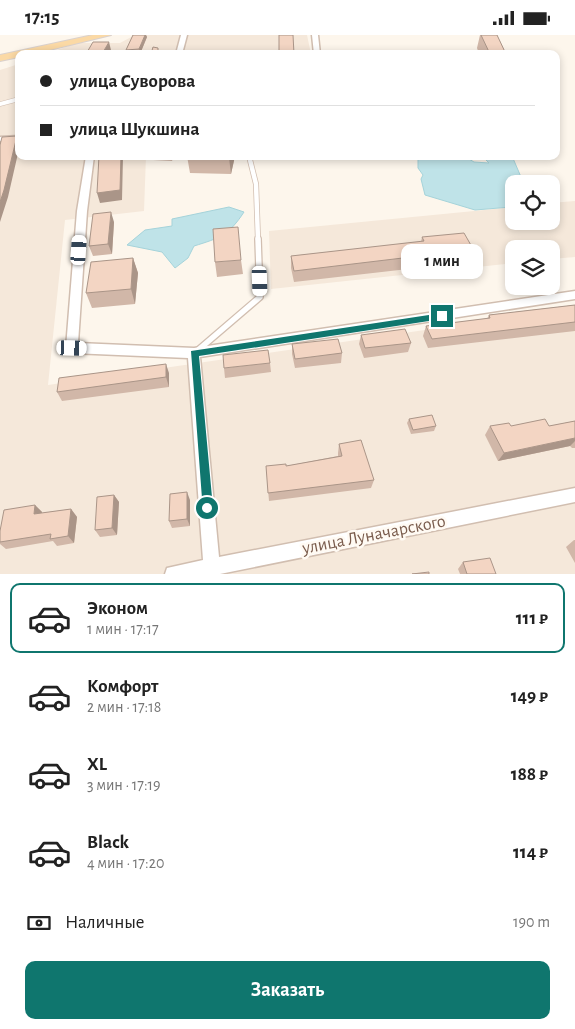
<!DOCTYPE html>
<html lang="ru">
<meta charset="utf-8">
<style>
:root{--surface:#fff;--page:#f2f2f2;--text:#222;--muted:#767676;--line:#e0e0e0;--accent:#0f766e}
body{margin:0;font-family:"Alegreya Sans",sans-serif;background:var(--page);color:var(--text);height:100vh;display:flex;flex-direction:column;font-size:19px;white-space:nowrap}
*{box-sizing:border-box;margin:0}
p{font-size:16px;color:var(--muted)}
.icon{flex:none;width:28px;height:28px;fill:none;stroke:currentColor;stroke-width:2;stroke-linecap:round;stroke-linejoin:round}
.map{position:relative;height:539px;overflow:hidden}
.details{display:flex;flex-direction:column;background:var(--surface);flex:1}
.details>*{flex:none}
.guide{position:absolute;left:15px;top:15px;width:545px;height:110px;border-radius:10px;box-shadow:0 2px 8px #0003;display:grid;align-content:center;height:110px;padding:0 25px;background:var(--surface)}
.fabs{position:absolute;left:505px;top:140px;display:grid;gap:10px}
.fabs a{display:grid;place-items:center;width:55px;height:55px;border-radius:10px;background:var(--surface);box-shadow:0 2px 8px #0003;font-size:25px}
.end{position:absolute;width:22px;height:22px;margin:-11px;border:6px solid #0f766e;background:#fff;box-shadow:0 0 0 2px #fff}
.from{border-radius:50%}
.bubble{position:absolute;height:35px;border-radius:10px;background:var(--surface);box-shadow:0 2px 8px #0003;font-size:16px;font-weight:600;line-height:35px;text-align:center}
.car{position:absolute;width:15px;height:30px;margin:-15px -8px;border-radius:6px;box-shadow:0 0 4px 1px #0007;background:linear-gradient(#fff 24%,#345 0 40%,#fff 0 76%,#345 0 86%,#fff 0)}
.guide b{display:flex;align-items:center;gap:18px;height:48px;font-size:19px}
.guide b+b{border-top:1px solid var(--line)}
.guide i{width:12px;height:12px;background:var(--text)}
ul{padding:9px 0 0;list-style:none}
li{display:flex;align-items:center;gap:15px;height:70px;margin:0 10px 8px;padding:0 15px;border:2px solid transparent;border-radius:10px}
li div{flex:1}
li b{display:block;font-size:19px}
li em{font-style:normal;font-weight:600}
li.active{border-color:var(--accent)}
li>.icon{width:45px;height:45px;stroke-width:1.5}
.pay{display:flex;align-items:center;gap:12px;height:55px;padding:0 25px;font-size:19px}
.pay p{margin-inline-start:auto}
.action{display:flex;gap:10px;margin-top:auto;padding:10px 25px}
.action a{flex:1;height:58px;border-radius:10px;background:var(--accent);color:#fff;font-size:20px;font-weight:600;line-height:58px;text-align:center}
.status{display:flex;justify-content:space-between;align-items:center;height:35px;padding:0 25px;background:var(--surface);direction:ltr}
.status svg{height:14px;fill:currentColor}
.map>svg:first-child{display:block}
.residential{fill:#f5e8da}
.water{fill:#bfe3e8;stroke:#a5d3da}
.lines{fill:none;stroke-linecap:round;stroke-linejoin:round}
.lane-far2-casing{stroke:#d1beb0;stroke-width:5}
.lane-far1-casing{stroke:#d1beb0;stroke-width:6}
.lane-casing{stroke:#d1beb0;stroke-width:8}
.street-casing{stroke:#d1beb0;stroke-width:3}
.primary-casing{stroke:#dad1cd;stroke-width:2}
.lane-far2{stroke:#fff;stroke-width:4}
.lane-far1{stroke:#fff;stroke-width:4.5}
.lane{stroke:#fff;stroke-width:5.5}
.street{fill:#fff;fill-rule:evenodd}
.primary{fill:#fbd9a5;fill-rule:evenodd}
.wall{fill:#d1b7a8}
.shaded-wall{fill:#aa9588}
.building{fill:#f3d5c3;stroke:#aa9588}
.route{fill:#0f766e}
.labels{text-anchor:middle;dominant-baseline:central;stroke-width:5;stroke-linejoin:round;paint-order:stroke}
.near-street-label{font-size:18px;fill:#7a5c4d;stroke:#fffaf3}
</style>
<div class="status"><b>17:15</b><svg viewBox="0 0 49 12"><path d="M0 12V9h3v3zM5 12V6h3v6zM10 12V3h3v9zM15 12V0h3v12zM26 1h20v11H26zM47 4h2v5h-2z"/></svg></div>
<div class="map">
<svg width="575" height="539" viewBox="0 0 575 539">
<rect width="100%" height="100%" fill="#fdf6ec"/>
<!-- residential -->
<path class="residential" d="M135 0H307L311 19H46L77 8H120Z
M19 29V121H146L144 176 65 185 48 350 575 273V539H0V35Z
M575 166V222L551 224V214H514V228L271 254 269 196 514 172V186H551V168Z"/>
<!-- water -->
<path class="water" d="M418 121H464L474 127 489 128 482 121H512L524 149H514V169L511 172 475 175 425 160 421 144 423 140 418 133Z
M229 172 244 177C229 200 220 203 194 211L188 223 175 233 162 217 127 210 145 195 172 191V184Z"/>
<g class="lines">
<defs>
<path id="lane-far2" d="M0 69 19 64"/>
<path id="lane-far1" d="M249 121 256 149 258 205"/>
<path id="lane" d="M197 316 260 262 258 204"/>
<path id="street" d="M181 0H187L182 19H176Z
M312 0H318L320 19H314Z
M19 101V105L0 106V102Z
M86 121H94L87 176 78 308 194 313 575 256V264L200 322 219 522 575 453V467L220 539H165L167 533 203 525 188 323 72 318 68 316 66 313 77 176Z"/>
<path id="primary" d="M93 0H111L33 19H19V22L0 26V20Z"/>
</defs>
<!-- lane-far2 casing -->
<use href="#lane-far2" class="lane-far2-casing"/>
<!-- lane-far1 casing -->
<use href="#lane-far1" class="lane-far1-casing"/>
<!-- lane casing -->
<use href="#lane" class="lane-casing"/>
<!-- street casing -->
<use href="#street" class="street-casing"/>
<!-- primary casing -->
<use href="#primary" class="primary-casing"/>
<!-- lane-far2 -->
<use href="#lane-far2" class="lane-far2"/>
<!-- lane-far1 -->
<use href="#lane-far1" class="lane-far1"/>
<!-- lane -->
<use href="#lane" class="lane"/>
<!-- street -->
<use href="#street" class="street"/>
<!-- primary -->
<use href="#primary" class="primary"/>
</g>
<!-- wall -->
<path class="wall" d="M133 0H146L147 2 140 19H127L126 15Z
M480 0H497L506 19H479L477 13Z
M152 121H174L172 126 153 125Z
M187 121H235L231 139 190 138Z
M114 187 112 219 93 221 89 211Z
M422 202 472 212 468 224 409 230 408 234 294 247 291 233V221L421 207Z
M133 223 138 238 135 269 92 273 86 258Z
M241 225 243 239 217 242 215 227Z
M575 270V296L428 313 423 301 426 291 487 284 489 280Z
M361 300 411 308 408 317 364 323 359 309Z
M292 309 342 318 341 328 295 333 292 319Z
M270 328 271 337 225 343 224 333Z
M169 338V352L62 366 57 357Z
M409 384 436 391 434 396 411 399 407 388Z
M575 386V413H572L570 411 498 426 485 400 490 391H549Z
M339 409 374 445 371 453 269 466 266 431H286L338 421V418Z
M114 460 119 467 117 500 100 502 95 495Z
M190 465V491L172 493 169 486Z
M35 470 42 477V478L71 474 77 482 74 508 57 511 53 506 6 514 0 509V496Z
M574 505H575V528L566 512Z
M463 527 496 539H460L458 534Z"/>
<!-- shaded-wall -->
<path class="shaded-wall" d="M145 0H146L147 2 140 19 139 14Z
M109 7 111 15 108 19H102Z
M17 101 19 105V114L8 162 0 187V167Z
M121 121H123L122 165 100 168 97 158Z
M230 121H235L231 139 229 123Z
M111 177 114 187 112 219 108 209Z
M133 223 138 238 135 269 131 254Z
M166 329 169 338V352L166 342Z
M575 403V406L570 411 498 426 504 418Z
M187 457 190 465V491L187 484Z
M114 460 119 467 117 500 112 493Z
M35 470 42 477 41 487 34 479Z
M71 474 77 482 74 508 68 501Z"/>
<!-- building -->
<path class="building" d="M133 0H145L139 14 126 15Z
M279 0H293L294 19H279Z
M481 0H497L506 19H490Z
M93 7H109L102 19H86Z
M153 12 158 13V19H151Z
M206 17V19H192V18Z
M17 101 4 155 0 167V110L2 102Z
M99 121H121L120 155 97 158Z
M187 121H230L229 123Z
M111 177 108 209 89 211 93 179Z
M238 192 241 225 215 227 213 194Z
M464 198 472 212 410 218 411 222 294 236 291 221 424 206 422 202Z
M133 223 131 254 86 258 91 227Z
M575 270V287L432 304 426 291 490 283 489 280Z
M405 294 411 308 365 313 361 300Z
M338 304 342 318 295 324 292 309Z
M268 315 270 328 224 333 223 320Z
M166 329V342L57 357 59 343Z
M432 380 436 391 413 395 409 384Z
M545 384 549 391 575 386V403L504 418 490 391 509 388 511 391Z
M361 405 374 445 268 458 266 431 286 429V431L342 421 339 409Z
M187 457V484L169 486 170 459Z
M114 460 112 493 95 495 97 462Z
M35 470 34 479 71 474 68 501 50 504 51 499 0 507V496L4 475Z
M490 523 496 539H467L463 527Z
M429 537V539H412Z"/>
<!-- route -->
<path class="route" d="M442 278 446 281 442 284 199 321 213 473 211 477H203L191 316Z"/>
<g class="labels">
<!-- near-street labels -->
<g class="near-street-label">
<text transform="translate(374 500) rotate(-11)">улица Луначарского</text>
</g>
</g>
</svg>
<div class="fabs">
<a><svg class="icon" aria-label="locate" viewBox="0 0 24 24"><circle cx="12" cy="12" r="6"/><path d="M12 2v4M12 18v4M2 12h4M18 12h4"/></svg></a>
<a><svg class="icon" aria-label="layers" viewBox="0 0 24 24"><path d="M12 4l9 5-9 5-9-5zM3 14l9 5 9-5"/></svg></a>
</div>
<i class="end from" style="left:207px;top:473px"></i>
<i class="end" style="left:442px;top:281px"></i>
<div class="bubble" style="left:401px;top:209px;width:82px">1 мин</div>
<i class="car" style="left:79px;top:215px;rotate:4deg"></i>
<i class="car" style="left:260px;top:246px;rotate:178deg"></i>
<i class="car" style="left:72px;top:313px;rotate:92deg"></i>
<div class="guide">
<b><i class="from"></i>улица Суворова</b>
<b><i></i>улица Шукшина</b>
</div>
</div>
<section class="details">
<ul>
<li class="active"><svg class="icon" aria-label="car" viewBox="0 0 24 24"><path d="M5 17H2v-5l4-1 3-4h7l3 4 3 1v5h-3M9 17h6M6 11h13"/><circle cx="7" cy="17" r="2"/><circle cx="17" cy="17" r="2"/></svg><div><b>Эконом</b><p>1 мин · 17:17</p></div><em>111 ₽</em></li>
<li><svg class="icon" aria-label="car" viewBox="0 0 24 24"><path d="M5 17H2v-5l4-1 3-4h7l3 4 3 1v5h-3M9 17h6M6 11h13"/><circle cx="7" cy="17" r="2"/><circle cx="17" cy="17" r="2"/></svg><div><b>Комфорт</b><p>2 мин · 17:18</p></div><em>149 ₽</em></li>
<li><svg class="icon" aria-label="car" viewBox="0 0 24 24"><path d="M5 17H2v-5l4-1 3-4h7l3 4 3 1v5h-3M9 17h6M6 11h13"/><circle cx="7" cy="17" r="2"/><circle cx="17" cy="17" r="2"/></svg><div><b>XL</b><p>3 мин · 17:19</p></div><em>188 ₽</em></li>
<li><svg class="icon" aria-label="car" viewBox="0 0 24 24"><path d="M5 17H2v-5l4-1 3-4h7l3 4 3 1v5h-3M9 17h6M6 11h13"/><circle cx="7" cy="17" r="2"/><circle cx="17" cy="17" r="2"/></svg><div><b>Black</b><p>4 мин · 17:20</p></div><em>114 ₽</em></li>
</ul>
<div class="pay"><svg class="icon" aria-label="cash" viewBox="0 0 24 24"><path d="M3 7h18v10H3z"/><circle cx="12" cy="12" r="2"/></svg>Наличные<p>190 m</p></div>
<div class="action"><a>Заказать</a></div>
</section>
